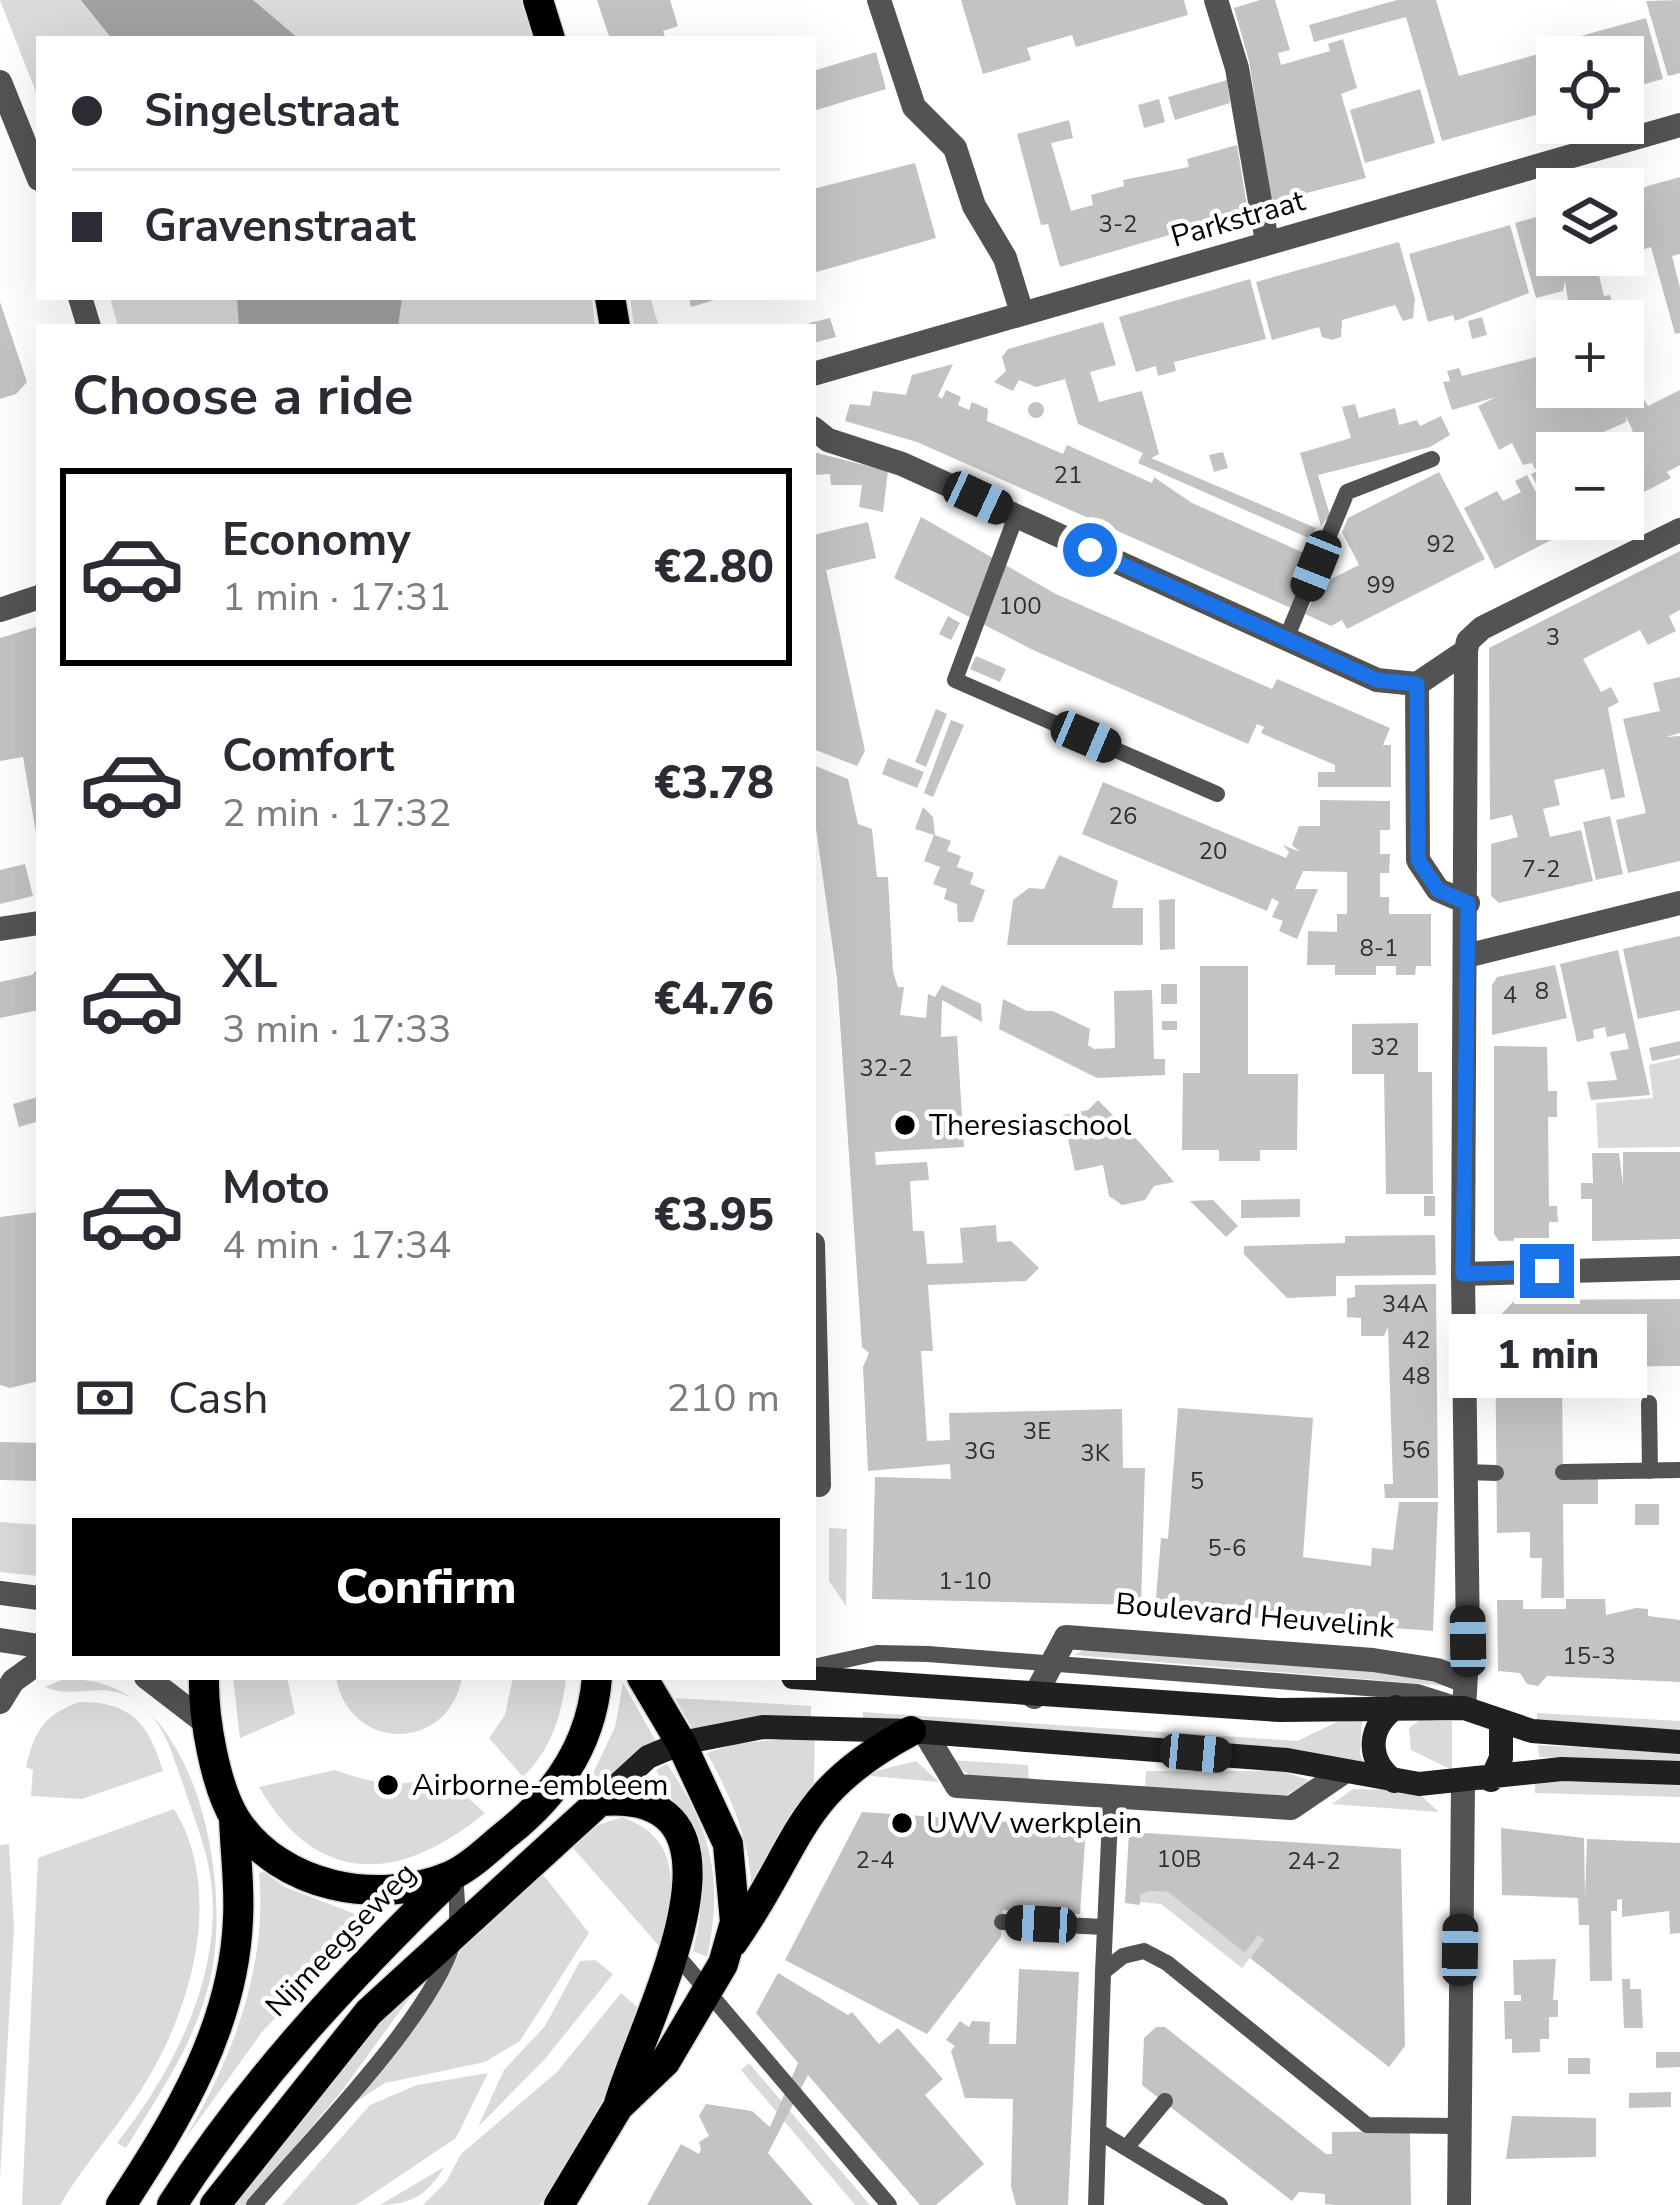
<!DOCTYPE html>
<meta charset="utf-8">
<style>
:root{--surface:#fff;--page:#f7f7f7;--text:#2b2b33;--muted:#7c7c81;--line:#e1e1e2;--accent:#000}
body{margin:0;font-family:"Nunito Sans",sans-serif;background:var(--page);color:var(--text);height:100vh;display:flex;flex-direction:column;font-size:45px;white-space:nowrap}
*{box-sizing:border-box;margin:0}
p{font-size:39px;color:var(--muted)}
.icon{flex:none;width:66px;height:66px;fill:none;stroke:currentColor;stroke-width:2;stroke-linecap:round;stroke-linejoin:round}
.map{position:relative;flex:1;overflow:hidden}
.side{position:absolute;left:36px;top:324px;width:780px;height:1356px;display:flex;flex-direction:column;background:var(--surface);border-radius:0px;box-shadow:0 12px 48px #0002}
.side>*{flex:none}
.banner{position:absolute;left:36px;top:36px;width:780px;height:264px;border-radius:0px;box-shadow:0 12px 48px #0002;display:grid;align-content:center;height:264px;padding:0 36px;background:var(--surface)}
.controls{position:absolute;left:1536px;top:36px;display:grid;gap:24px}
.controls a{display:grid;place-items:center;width:108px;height:108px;border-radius:0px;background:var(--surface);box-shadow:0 12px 48px #0002;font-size:60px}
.end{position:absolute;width:54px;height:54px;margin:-27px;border:15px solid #1a73e8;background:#fff;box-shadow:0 0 0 6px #fff}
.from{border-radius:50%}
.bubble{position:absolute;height:84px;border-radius:0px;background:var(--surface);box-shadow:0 12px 48px #0002;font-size:39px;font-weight:800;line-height:84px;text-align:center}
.car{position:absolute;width:36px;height:72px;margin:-36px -18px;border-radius:15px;box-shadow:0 0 9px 3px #0007;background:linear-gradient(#222 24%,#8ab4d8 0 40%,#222 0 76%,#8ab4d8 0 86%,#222 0)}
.banner b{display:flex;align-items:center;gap:42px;height:114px;font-size:45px}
.banner b+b{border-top:3px solid var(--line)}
.banner i{width:30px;height:30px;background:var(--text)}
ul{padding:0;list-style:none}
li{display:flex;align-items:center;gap:36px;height:198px;margin:0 24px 18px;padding:0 12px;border:6px solid transparent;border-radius:0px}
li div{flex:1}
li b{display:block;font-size:45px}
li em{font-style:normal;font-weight:800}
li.selected{border-color:var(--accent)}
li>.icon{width:108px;height:108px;stroke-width:1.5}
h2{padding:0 36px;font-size:54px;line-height:144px}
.pay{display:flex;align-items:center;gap:30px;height:132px;padding:0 36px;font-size:45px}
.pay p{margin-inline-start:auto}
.button{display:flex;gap:24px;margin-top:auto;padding:24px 36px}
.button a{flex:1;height:138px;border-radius:0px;background:var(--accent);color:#fff;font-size:48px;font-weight:800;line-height:138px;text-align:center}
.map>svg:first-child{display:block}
.green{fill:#dadada}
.water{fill:#a1a1a1}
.building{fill:#c3c3c3}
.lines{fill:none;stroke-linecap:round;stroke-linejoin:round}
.primary-casing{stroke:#dbdbdb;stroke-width:33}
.service{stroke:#535353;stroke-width:16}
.minor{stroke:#535353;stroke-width:24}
.tertiary{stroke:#535353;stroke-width:24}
.secondary{stroke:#202020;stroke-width:24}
.primary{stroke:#000;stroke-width:30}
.route{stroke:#1a73e8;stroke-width:15}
.poi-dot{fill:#000;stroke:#fff;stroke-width:4.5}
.labels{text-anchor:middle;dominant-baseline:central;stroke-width:9;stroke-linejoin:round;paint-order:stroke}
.number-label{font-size:24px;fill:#313131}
.street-label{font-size:30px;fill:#000;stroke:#fff}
.poi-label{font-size:30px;fill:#000;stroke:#fff;text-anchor:start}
</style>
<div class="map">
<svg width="1680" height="2205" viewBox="0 0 1680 2205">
<rect width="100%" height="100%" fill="#fff"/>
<!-- green -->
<path class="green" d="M0 0H521L533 39H39V100Z
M110 297H592L595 327H118Z
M630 297H650L659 327H634Z
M1680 1058V1147L1598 1148 1596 1103 1653 1098 1649 1065Z
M0 1522 39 1525V1576L0 1572Z
M829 1528 847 1529 846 1606 829 1581Z
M1086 1649 1426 1675 1448 1686 1074 1655Z
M233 1677H287L295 1714 240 1738Z
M336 1677H462C449 1753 349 1753 336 1677Z
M513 1677H566C562 1715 551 1750 523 1777L489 1738 505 1715Z
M61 1680C196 1667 235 1886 209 1984 193 2046 159 2095 126 2148L117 2143C173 2072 223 1975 211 1881 207 1848 193 1816 183 1784 172 1753 163 1718 133 1699 103 1680 73 1700 45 1687Z
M623 1683 657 1743 591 1789 589 1782 615 1727Z
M675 1698 811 1706V1719L693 1730Z
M80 1702C132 1702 149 1724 163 1771L82 1799 31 1796 33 1770 26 1767C34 1732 44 1714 80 1702Z
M863 1712 1297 1741 1337 1722 1362 1719 1360 1756 1367 1766 863 1722Z
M1537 1713 1680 1721V1733L1537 1721Z
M1420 1720 1452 1721V1770L1411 1750 1409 1728Z
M815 1736 814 1783 784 1825 752 1889C748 1836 732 1799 707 1753L735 1744Z
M1538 1745 1680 1753V1764L1539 1757Z
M949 1760 1028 1765 1029 1781 972 1777Z
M916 1761 939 1782 859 1775Z
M667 1764C711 1828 724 1880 707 1957L693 1951C713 1871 695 1838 656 1770Z
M335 1770C375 1784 400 1790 441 1774L485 1813C401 1882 318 1889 259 1787Z
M1146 1771H1283L1311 1781 1283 1797 1145 1788Z
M1535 1781 1680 1783V1797L1535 1793Z
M1353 1789 1415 1790 1439 1812 1332 1804Z
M174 1809C223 1888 194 2000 150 2075 124 2121 87 2159 60 2205H22L38 1858Z
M622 1817C685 1840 674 1893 660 1947L573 1848 598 1825Z
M9 1844 14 1927 0 2179V1845Z
M537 1867 589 1933 520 2041 485 2062 385 2083 348 2107 491 1909Z
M264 1872 285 1887 368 1919 262 2032 183 2142C231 2061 268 1969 259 1873Z
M1149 1891 1168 1892 1244 1952 1258 1935 1264 1940 1242 1968 1161 1904 1140 1902V1895Z
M595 1960 613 1974 545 2059 478 2127 504 2070 545 2026 580 1961Z
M416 1989 341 2092 246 2205H224L370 2029Z
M621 1993 643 2012 600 2105 540 2205H423L446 2182 461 2154 557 2072Z
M749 2063 870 2205H855L741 2070Z
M488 2073 456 2138 356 2205H282L370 2105 417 2085Z
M444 2167C429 2194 410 2205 380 2205Z"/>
<!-- water -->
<path class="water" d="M81 0H253L299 39H112Z
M237 297H402L398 327H239Z"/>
<!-- building -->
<path class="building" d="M597 0H670L678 26 663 31 666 39H610Z
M961 0H1184L1188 15 1076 47 1072 35 1027 48 1031 60 983 74Z
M1260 0H1275L1290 50 1278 53 1281 65 1330 51 1328 44 1343 39 1357 88 1341 94 1366 178 1271 202 1249 61 1234 8Z
M1397 0H1436L1459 76 1546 52 1557 109 1442 141 1406 17 1314 42 1309 25Z
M1680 0V73L1668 76 1646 1Z
M1646 18 1663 79 1623 90V57H1557L1556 74 1548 45Z
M876 52 886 89 813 111V71Z
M1227 80 1230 103 1175 120 1168 97Z
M1420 89 1435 143 1365 163 1350 110Z
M1159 99 1165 122 1144 128 1138 105Z
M1069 120 1073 138 1051 143 1071 211 1093 205 1091 195 1124 186 1123 180 1189 167 1187 159 1237 145 1248 212 1060 267 1048 224 1041 225 1017 134Z
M915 163 936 238 813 273V189Z
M1680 177V254L1672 256 1680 288V333L1675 334 1651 247 1628 254 1626 272 1612 276 1604 271 1600 255H1623V193Z
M1557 211V255H1594L1604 296 1610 295 1617 321H1571L1565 281 1563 291 1536 298 1515 223Z
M1510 225 1529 293 1455 321 1453 315 1428 322 1409 254Z
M1399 242 1415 299 1413 318 1403 321 1395 305 1342 320 1341 337 1332 340 1322 337 1319 327 1272 340 1256 282Z
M1250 279 1266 339 1174 362 1176 371 1158 376 1156 366 1136 372 1119 317Z
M689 297H720L721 298 691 307Z
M0 302 27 382 16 394 0 399Z
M1482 317 1487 335 1472 339 1468 321Z
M830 318 836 337 813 343 809 323Z
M1103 322 1116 365 1090 372 1099 402 1142 391 1159 454 1151 458 1316 528 1311 539 1138 463 1143 453 1078 424 1065 379 1036 387 1019 380 1013 391 994 382 1006 371 1002 357 1008 349Z
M1624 346 1636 386 1648 406 1680 390V465L1667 472 1671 478 1623 503V453H1589L1633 431 1626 417V422L1557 453 1535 469 1532 463 1523 465 1512 443 1499 450 1478 406 1496 397 1452 410 1443 382 1450 381 1447 371 1459 368 1462 376 1548 354 1557 355V387H1623Z
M953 364 938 396 942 399 946 390 961 397 958 405 969 410 972 402 988 409 987 421 1063 454 1067 445 1152 483 1154 477 1192 503 1313 557 1291 608 917 442 845 421 850 404 870 406 873 391 906 395 912 375Z
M1028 410a8 8 0 1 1 16 0a8 8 0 1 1-16 0Z
M1355 404 1359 418 1395 408 1399 425 1417 420 1420 426 1441 416 1450 435 1430 447 1318 475 1330 515 1321 526 1300 453 1351 438 1342 407Z
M813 452 888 471 883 512 859 507 862 485H831L830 474 813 475Z
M1223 452 1228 468 1214 472 1209 455Z
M1557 461V519H1591L1562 534 1531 474Z
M1439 472 1485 559 1347 629 1342 620 1331 626 1305 614 1323 583 1359 565 1342 532 1348 518Z
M1527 475 1559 536 1495 569 1464 508 1497 491 1503 501 1521 492 1515 481Z
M921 517 1056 594 1272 689 1277 679 1390 728 1383 745H1391V787H1318V772H1335V765L1261 733 1264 727 1257 724 1248 744 1033 650 894 578Z
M868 522 876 558 826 570 865 751 857 766 813 749V535Z
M1680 551V610L1669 616 1676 631 1648 645 1640 630 1583 659 1601 692 1611 687 1619 702 1608 708 1625 797 1611 800 1604 769 1554 780 1560 805 1543 809 1550 837 1581 830 1593 881 1499 903 1491 896V844L1518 837 1512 815 1490 820 1489 648Z
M948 616 960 623 951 640 939 634Z
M39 626V839H37L23 757 0 761V638Z
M976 656 1006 669 1000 682 970 669Z
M1680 677V733L1666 737 1680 736V861L1628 873 1616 820 1646 813 1623 719 1660 711 1653 683Z
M936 709 947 714 926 767 915 762Z
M951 720 964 725 933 797 924 793Z
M888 758 924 772 917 788 882 774Z
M813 765 848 779 858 824 872 829 877 877H888L893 972 898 987H904L900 1015 926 1018 928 994 935 997 942 985 981 1004 982 1022 942 1000 941 1037 957 1036 964 1147 875 1152 876 1165 927 1162 929 1180 910 1181 913 1231H924L927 1264 963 1263 960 1228 996 1225 997 1242 1011 1241 1039 1268 1026 1281 928 1285 933 1351H921L927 1441 950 1440 949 1413 1122 1409 1123 1468H1145L1141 1605 872 1599 875 1477 951 1479 950 1464 868 1471 863 1367 869 1353 862 1347 837 978 813 807Z
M1103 782 1286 858 1289 852 1283 845 1300 852 1292 845 1299 826H1320V800L1390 801V830H1380V854H1390L1389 873H1380V897H1389V914H1431V966H1416L1415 975H1396V966H1376V975H1335V965H1307L1308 931 1337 932V914H1347V872L1303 871 1295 889H1318L1297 939 1279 931 1283 921 1272 917 1279 902 1272 898 1267 911 1082 834Z
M923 807 933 817 935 835 951 841 947 851 961 856 957 867 974 873 970 884 985 890 973 922H958L957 904 944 899 947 889 933 884 940 867 924 861 934 835 915 829Z
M1610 816 1623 874 1596 880 1583 822Z
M1059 855 1118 881 1112 908H1143V945H1007L1013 900 1029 888 1044 889Z
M25 864 33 896 0 904V870Z
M1175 899V949L1160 950 1159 900Z
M1680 936V1010L1638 1019 1623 949Z
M1618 950 1650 1095 1591 1100 1587 1082 1617 1080 1610 1052 1629 1049 1625 1033 1607 1037 1605 1027 1593 1030 1594 1038 1577 1042 1560 964Z
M1555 965 1567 1018 1492 1035V985L1497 977Z
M1200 966H1248V1074H1298L1297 1150H1260V1161H1219V1150H1182L1183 1073H1200Z
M39 967V1010L0 1018V982L32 975Z
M1161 984H1177V1004H1161Z
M1152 990 1154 1059H1165V1075L1097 1078 999 1029 1003 999 1027 1011H1053L1090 1029 1088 1045 1094 1049 1115 1048 1114 991Z
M1162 1021H1177V1030H1162Z
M1418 1023V1072H1432L1433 1194H1386L1384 1074H1352V1024Z
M1680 1041V1055L1652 1061 1649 1048Z
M1494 1046 1547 1047 1548 1091H1557V1117H1548L1549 1206H1557L1558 1222H1549V1240L1499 1241 1494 1234Z
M38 1097 39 1121 19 1127 13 1104Z
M1098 1100 1142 1145 1174 1182 1154 1186 1145 1200 1122 1205 1109 1196 1103 1165 1075 1171 1063 1115 1088 1110Z
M1623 1152H1680V1239L1592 1241V1199H1581V1183H1593L1592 1153H1619L1623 1185Z
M1424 1196H1435V1216H1424Z
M1300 1199V1217L1241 1218V1200Z
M1213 1200 1238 1226 1226 1237 1190 1201Z
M39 1212V1381L10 1388 0 1385V1217Z
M1435 1235 1436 1275 1336 1276V1296L1287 1298 1244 1254V1246L1345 1243V1236Z
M1436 1284 1438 1498H1385L1384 1484H1393L1388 1327 1384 1336H1361V1318L1347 1317V1298L1355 1297V1285Z
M1680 1299V1366L1574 1367 1562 1379 1563 1480 1598 1477V1504H1563L1564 1598H1541L1542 1558H1530V1532L1497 1533 1495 1321 1515 1300Z
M1178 1408 1313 1418 1303 1557 1371 1566 1372 1548 1393 1550 1399 1502H1438L1433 1631 1155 1610 1161 1538 1168 1539Z
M0 1442 39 1443V1481L0 1480Z
M1635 1504H1659V1525H1635Z
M1566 1599H1605L1606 1615 1636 1608 1648 1609V1616L1680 1620V1682L1547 1676 1538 1686 1527 1684 1520 1673 1498 1671 1497 1600H1523V1609H1566Z
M862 1812 1086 1827 1080 1914 1003 1910 1001 1937 927 2034 785 1960Z
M1501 1828 1584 1838 1585 1898 1587 1839 1680 1843V1933L1670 1934 1669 1911 1622 1917V1899L1617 1900V1911H1611L1612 1981H1590L1589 1925H1579L1578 1898 1502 1895Z
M1129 1832 1401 1849 1405 2046 1389 2067 1250 1958 1264 1940 1258 1935 1245 1953 1168 1892 1149 1891 1140 1895V1905L1125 1903Z
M1556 1959 1553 2000H1558V2017H1549V2039H1540V2052L1512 2053V2039H1505L1504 2001H1521V1995H1514L1513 1960Z
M1019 1969 1079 1972 1068 2205H1016L1011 2186 1013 2099 965 2098 951 2051 955 2046 946 2040 960 2021 969 2027 972 2021 990 2022 989 2044H1016Z
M778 1973 848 2015 852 2012 879 2044 898 2028 943 2079 925 2095 984 2164 936 2205H920L808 2075 768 2153 813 2205H647L681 2144 699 2154 701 2149 699 2142 709 2136 699 2116 706 2104 752 2111 770 2127 798 2063 756 2013Z
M1622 1979H1630V1989H1641L1643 2028H1624Z
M1156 2027H1165L1326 2154H1332V2132L1410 2131 1411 2205H1336L1325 2204V2194L1299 2192 1292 2201 1142 2085 1144 2038Z
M1656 2052H1680V2067L1656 2068Z
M1568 2058H1590V2074H1568Z
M1671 2092V2107L1629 2108V2093Z
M1512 2116 1596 2118V2157L1506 2159Z"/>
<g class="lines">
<defs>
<path id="primary" d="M538 0 550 39
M610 297 615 327
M204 1677C203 1716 215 1787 236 1820 281 1888 378 1906 450 1876 471 1867 491 1846 509 1832 559 1792 592 1742 597 1677
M733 1942C802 1844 794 1793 911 1731
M121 2205C178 2118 234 2026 238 1919 240 1885 235 1851 234 1817
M172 2205C250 2083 344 1983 447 1882
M215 2205 369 2012 600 1801C775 1787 637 2032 618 2107
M559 2205 618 2107 665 2062 723 1964 735 1922 728 1844 681 1743 642 1677"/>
</defs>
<!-- primary casing -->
<use href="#primary" class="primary-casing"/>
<!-- service -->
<path class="service" d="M1016 516 955 680 1217 794
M1286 639 1347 492 1432 459
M1649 1403 1650 1471
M1466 1472 1496 1473
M1563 1472 1680 1470
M813 1667 877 1653 928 1654 1417 1692 1458 1705
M1002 1922 1104 1927
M675 1953 889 2205
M1103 1972 1111 1796
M1098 2131 1220 2205
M1126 2148 1165 2101
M254 2205C306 2143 444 2006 456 1930 459 1912 456 1892 455 1874
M1096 2205 1103 1972 1123 1956 1144 1951 1167 1963 1367 2125 1457 2126"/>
<!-- minor -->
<path class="minor" d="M879 0 914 107 955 148 974 206 1005 258 1022 313
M1216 0 1237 68 1267 242
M813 374 1680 125
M813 428 828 440 902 464 1377 680 1417 684
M0 610 39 597
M1417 684 1466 651 1468 641 1482 628 1680 530
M1417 684 1418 860 1438 890 1468 903
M0 929 39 923
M1466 956 1680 903
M813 1244 819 1485
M1463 1274 1680 1268
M1034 1697 1066 1637 1373 1660 1437 1670 1465 1681
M1464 1708 1468 1641 1463 1274 1466 651
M925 1733 957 1786 1291 1808 1341 1774
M1459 2205 1463 1783"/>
<!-- tertiary -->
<path class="tertiary" d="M0 82 39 179
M80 297 89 327
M0 1593 39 1598
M0 1640 39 1646
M146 1677 207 1724
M0 1702 13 1681 39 1662"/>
<!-- secondary -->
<path class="secondary" d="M793 1677 1279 1710 1464 1708 1532 1731 1680 1742
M1491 1780 1501 1758V1724
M1394 1781C1366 1760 1367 1727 1396 1707
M600 1801 648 1757 681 1743 763 1727 911 1731 1287 1760 1419 1784 1562 1769 1680 1773"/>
<!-- primary -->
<use href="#primary" class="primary"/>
</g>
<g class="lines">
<!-- route -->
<path class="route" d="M1090 550 1377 680 1417 684 1418 860 1438 890 1468 903 1463 1274 1547 1271"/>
</g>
<!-- markers -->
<g class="poi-dot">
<circle cx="905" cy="1125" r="12"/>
<circle cx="388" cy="1785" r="12"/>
<circle cx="902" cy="1823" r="12"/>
</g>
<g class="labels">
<!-- number labels -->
<g class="number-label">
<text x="1118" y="224">3-2</text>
<text x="1068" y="475">21</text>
<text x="1441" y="544">92</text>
<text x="1381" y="585">99</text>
<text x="1020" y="606">100</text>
<text x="1553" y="637">3</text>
<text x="1123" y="816">26</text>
<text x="1213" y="851">20</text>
<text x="1541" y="869">7-2</text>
<text x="1379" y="948">8-1</text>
<text x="1542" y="991">8</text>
<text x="1510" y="995">4</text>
<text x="1385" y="1047">32</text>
<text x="886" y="1068">32-2</text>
<text x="1405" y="1304">34A</text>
<text x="1416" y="1340">42</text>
<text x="1416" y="1376">48</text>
<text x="1037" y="1431">3E</text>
<text x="1416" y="1450">56</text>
<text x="980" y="1451">3G</text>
<text x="1095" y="1453">3K</text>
<text x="1197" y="1481">5</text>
<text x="1227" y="1548">5-6</text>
<text x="965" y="1581">1-10</text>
<text x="1589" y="1656">15-3</text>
<text x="1179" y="1859">10B</text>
<text x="875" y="1860">2-4</text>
<text x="1314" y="1861">24-2</text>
</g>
<!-- street labels -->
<g class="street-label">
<text transform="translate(1238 219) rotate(-16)">Parkstraat</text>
<text transform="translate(1255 1616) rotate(5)">Boulevard Heuvelink</text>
<text transform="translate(341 1940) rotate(-46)">Nijmeegseweg</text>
</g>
<!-- poi labels -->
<g class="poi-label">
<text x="929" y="1125">Theresiaschool</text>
<text x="412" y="1785">Airborne-embleem</text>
<text x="926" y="1823">UWV werkplein</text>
</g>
</g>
</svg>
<div class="controls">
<a><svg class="icon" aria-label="locate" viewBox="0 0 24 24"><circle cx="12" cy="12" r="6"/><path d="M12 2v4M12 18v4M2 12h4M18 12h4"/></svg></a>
<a><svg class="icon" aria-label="layers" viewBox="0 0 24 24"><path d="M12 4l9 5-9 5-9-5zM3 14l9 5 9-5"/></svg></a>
<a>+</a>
<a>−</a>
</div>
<i class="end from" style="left:1090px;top:550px"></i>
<i class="end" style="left:1547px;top:1271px"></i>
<div class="bubble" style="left:1449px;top:1314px;width:198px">1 min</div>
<i class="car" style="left:978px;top:498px;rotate:115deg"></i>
<i class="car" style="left:1316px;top:566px;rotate:202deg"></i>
<i class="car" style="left:1086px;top:737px;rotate:113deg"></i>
<i class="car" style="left:1468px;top:1641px;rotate:359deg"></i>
<i class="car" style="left:1196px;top:1753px;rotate:95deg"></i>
<i class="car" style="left:1041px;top:1924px;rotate:273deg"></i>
<i class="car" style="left:1460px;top:1950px;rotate:1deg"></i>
<div class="banner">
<b><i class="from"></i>Singelstraat</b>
<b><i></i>Gravenstraat</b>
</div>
<section class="side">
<h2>Choose a ride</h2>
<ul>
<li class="selected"><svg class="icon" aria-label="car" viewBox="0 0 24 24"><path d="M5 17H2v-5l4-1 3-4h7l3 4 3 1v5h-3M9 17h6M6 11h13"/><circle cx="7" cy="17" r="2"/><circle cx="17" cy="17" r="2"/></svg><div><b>Economy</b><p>1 min · 17:31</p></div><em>€2.80</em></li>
<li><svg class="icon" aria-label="car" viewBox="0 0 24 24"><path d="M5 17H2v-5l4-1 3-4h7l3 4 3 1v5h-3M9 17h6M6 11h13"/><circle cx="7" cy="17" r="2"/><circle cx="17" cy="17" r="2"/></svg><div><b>Comfort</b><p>2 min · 17:32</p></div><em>€3.78</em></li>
<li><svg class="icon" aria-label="car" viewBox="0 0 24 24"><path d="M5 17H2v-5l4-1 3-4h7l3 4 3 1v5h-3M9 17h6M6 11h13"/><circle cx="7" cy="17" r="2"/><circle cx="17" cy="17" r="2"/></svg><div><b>XL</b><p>3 min · 17:33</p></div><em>€4.76</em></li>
<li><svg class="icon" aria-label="car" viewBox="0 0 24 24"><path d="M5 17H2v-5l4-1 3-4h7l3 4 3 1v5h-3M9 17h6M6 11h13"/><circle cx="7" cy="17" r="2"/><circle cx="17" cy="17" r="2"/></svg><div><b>Moto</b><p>4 min · 17:34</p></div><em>€3.95</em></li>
</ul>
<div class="pay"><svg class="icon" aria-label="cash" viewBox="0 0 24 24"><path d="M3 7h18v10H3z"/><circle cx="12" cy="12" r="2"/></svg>Cash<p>210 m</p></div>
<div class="button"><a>Confirm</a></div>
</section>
</div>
